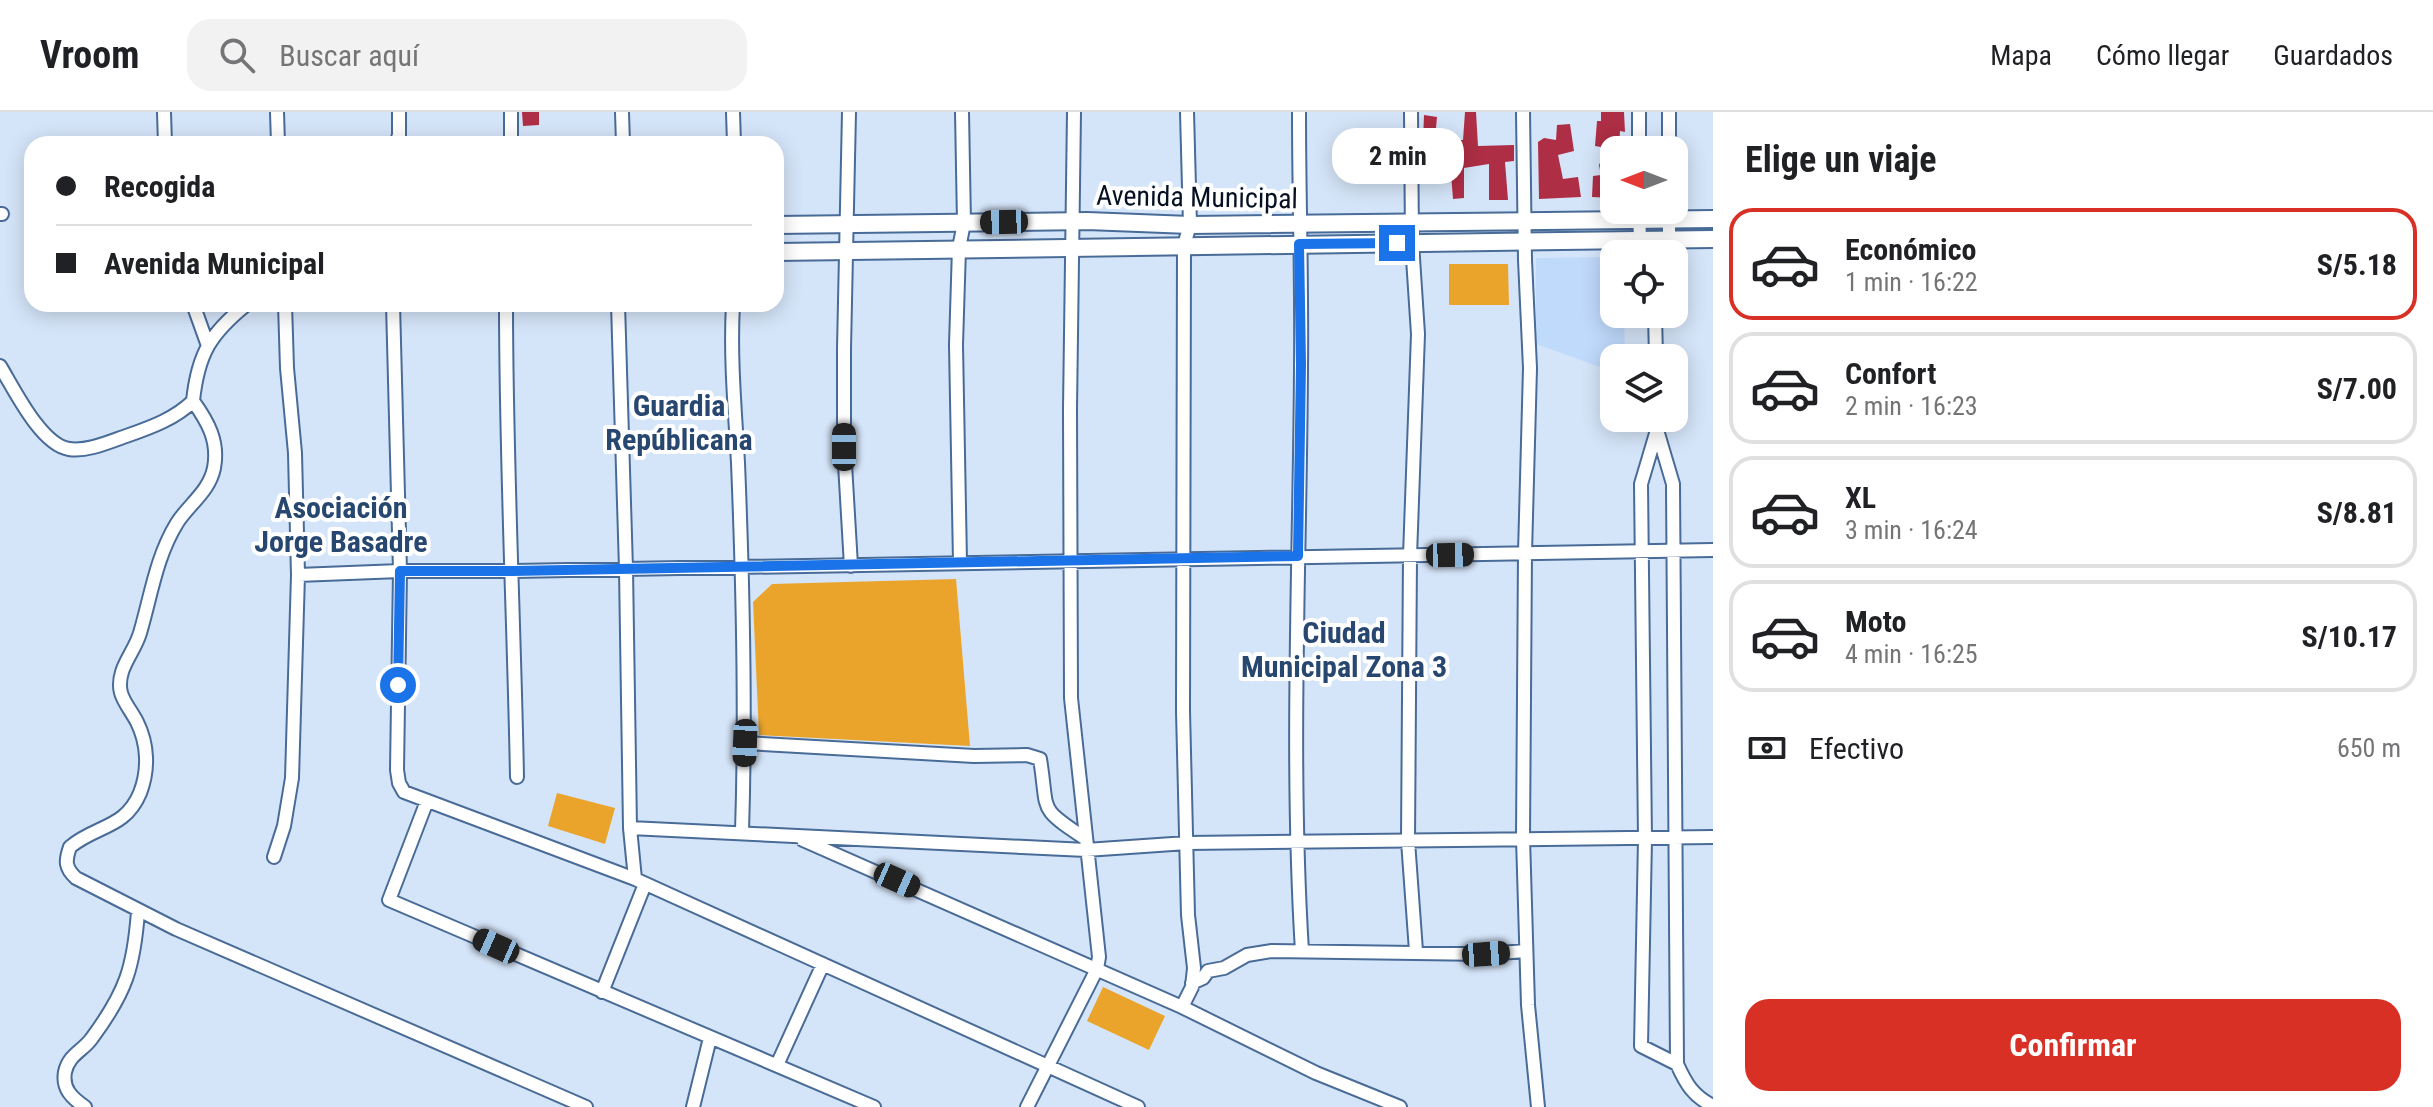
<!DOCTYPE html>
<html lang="es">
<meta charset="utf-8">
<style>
:root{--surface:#fff;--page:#f2f2f2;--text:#202124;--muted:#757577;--line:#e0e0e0;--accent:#d93025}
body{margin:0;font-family:"Roboto Condensed",sans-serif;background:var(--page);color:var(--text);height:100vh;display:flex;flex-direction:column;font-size:30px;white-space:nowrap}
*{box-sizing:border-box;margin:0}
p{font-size:26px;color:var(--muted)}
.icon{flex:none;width:44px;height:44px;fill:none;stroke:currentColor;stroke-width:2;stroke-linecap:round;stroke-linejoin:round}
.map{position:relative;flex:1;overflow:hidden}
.drawer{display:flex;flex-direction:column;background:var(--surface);width:720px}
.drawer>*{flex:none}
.guide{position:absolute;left:24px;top:24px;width:760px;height:176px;border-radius:24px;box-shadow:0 4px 20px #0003;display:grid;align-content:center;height:176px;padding:0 32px;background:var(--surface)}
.needle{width:52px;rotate:270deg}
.tools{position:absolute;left:1600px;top:24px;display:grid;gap:16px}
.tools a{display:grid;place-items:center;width:88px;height:88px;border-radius:16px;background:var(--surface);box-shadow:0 4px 20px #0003;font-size:40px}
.end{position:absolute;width:36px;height:36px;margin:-18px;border:10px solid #1a73e8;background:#fff;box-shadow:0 0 0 4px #fff}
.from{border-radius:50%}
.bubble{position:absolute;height:56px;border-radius:24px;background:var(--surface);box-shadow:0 4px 20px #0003;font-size:26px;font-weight:700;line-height:56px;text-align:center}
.car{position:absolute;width:24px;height:48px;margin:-24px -12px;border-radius:10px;box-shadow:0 0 6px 2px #0007;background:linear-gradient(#222 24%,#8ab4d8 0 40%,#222 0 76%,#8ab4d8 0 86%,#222 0)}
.guide b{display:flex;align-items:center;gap:28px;height:76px;font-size:30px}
.guide b+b{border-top:2px solid var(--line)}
.guide i{width:20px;height:20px;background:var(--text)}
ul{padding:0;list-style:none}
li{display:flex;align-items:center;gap:24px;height:112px;margin:0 16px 12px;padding:0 16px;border:4px solid var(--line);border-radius:24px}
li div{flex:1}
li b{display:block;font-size:30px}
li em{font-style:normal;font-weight:700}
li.selected{border-color:var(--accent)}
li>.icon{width:72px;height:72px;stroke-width:1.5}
h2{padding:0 32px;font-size:36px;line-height:96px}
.pay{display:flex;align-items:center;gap:20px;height:88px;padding:0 32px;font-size:30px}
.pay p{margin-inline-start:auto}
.primary-button{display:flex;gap:16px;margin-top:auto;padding:16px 32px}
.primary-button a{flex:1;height:92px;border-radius:24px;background:var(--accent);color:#fff;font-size:32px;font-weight:700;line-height:92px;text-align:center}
header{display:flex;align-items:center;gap:48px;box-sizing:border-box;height:112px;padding:0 40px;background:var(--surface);border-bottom:2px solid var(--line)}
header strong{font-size:38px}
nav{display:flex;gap:44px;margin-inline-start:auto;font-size:28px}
.search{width:560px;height:72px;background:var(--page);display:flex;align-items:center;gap:20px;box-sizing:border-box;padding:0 28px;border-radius:24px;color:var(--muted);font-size:30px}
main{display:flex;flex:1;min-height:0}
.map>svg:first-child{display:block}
.built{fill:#c0dafc}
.green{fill:#eaa42b}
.building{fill:#ae2e45}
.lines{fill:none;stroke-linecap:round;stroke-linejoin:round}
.minor-casing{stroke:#496b97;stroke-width:16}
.tertiary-casing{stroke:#496b97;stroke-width:20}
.minor{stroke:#fff;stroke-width:12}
.tertiary{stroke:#fff;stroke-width:16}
.route{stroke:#1a73e8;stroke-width:10}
.labels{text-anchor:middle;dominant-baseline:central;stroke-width:8;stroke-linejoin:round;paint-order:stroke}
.street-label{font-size:28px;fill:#051122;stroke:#fff}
.neighbourhood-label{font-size:30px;font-weight:bold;fill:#274770;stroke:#fff}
</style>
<header>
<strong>Vroom</strong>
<div class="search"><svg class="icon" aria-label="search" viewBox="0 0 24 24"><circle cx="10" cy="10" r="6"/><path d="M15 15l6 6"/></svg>Buscar aquí</div>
<nav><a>Mapa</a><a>Cómo llegar</a><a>Guardados</a></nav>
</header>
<main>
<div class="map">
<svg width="1713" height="995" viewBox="0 0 1713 995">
<rect width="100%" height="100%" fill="#d5e5f9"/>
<!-- built -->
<path class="built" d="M1614 145V202H1624L1625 246H1614V260L1536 232V146Z"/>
<!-- green -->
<path class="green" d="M1449 152H1508L1509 193H1449Z
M956 467 970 634 759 623 753 490 772 472Z
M557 681 615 696 605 732 548 714Z
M1103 875 1165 904 1149 938 1087 909Z"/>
<!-- building -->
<path class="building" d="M522 0H539V13L523 14Z
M1465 0H1476L1478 34 1514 33V49L1505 50 1508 88H1489V52L1464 56V86L1453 87 1451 62 1426 61V38H1423V29L1424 3 1437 5 1435 27 1463 28Z
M1601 0H1624L1625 20 1620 19 1619 36H1614V86L1592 85 1593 64 1601 63 1599 53 1607 36 1595 34 1597 9H1601Z
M1570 12 1574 39 1558 43 1563 67 1578 65 1581 85 1539 87 1538 30 1544 26 1556 28 1557 13Z"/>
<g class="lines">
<defs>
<path id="minor" d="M164 0 165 32
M277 0 278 32
M511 0V32
M622 0 623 32
M733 0 734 32
M849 0 844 237V335L851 454
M1299 0C1299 85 1302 170 1301 255 1300 450 1290 645 1302 839
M1411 0 1412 131 1418 222 1410 444 1408 729 1416 839
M1523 0 1525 148 1530 256 1525 441 1523 726 1528 893 1538 995
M1639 0V38
M396 32 399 23V0
M1669 38V0
M1639 98 1640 128 1647 142
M0 102H2
M1660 142 1669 128V98
M193 192 207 231
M247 192C211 221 198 241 193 289 208 310 219 329 214 356 209 380 189 392 177 411 156 445 151 484 140 521 136 535 126 547 122 560 115 583 127 591 137 610 148 632 149 658 140 681 125 717 96 713 70 735 65 749 65 756 76 766L176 817 586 995
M393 192 400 459 397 658 399 671 404 680 635 767 1138 995
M506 192C506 350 514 507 517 665
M618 192 626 457 630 716 635 767
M733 192C730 245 735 298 738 351 743 474 746 597 742 719
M1655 202 1656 246
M0 254C14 277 41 333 69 337 88 340 111 329 129 323 152 315 176 306 193 289
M1657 306V318L1673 372 1677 952C1686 972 1693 984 1713 994
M1657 318 1641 372 1645 727 1641 934 1677 952
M960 450 956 233 959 136 964 111 962 0
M298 463 400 459H513L1713 438
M745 631 974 644 1027 643 1040 647C1049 701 1036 694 1086 727
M427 689 389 788 874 995
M630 716 1086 738 1187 731 1713 725
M803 728 1182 895 1316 961 1400 995
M274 745 284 714 292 666 298 463 295 341 287 256 285 192
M1192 871 1203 866 1208 859 1224 856 1247 843 1272 839 1486 842 1526 839
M602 880 645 772
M1182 895 1192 875 1194 856 1188 803 1183 599 1184 133 1190 113 1187 0
M777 953 823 852
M85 995C72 986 62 977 65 960 69 942 83 939 92 926 126 880 134 855 138 799
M693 995 710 926
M1027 995 1097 857 1099 845 1071 586 1070 297 1074 0"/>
<path id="tertiary" d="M776 113 1087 109 1190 113 1713 107
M776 140 1713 127"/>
</defs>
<!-- minor casing -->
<use href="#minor" class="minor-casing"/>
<!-- tertiary casing -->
<use href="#tertiary" class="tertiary-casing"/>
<!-- minor -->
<use href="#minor" class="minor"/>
<!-- tertiary -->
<use href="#tertiary" class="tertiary"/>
</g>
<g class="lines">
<!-- route -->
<path class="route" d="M398 573 400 459H513L1298 444 1301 252 1299 132 1397 131"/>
</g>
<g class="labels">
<!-- street labels -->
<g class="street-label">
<text transform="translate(1197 85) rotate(1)">Avenida Municipal</text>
</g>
<!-- neighbourhood labels -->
<g class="neighbourhood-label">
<text x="679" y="293">Guardia<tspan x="679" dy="34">Repúblicana</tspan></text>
<text x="341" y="395">Asociación<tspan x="341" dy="34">Jorge Basadre</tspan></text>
<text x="1344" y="520">Ciudad<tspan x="1344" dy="34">Municipal Zona 3</tspan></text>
</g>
</g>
</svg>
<div class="tools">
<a><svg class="needle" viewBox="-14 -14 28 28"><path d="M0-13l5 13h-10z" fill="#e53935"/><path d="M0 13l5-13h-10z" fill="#757577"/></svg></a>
<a><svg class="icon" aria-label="locate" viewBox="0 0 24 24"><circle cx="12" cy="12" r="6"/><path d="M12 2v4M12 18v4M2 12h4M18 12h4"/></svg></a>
<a><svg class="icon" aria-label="layers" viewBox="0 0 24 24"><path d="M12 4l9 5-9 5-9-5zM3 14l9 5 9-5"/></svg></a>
</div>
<i class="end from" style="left:398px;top:573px"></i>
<i class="end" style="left:1397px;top:131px"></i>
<div class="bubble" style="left:1332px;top:16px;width:132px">2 min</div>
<i class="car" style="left:1004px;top:110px;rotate:269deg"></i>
<i class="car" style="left:844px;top:335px;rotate:0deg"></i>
<i class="car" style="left:1450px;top:443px;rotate:89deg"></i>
<i class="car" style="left:745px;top:631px;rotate:182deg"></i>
<i class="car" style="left:897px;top:768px;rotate:114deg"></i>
<i class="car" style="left:496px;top:834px;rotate:294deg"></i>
<i class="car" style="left:1486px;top:842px;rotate:86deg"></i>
<div class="guide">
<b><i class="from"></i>Recogida</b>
<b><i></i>Avenida Municipal</b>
</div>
</div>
<section class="drawer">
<h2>Elige un viaje</h2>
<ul>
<li class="selected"><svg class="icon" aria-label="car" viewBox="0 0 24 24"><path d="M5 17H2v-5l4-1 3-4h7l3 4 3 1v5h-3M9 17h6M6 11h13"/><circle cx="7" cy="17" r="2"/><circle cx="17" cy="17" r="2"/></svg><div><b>Económico</b><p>1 min · 16:22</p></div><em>S/5.18</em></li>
<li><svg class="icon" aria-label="car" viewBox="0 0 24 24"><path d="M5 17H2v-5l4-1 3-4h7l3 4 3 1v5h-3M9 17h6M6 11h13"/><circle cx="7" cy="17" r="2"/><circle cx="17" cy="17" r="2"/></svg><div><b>Confort</b><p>2 min · 16:23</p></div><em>S/7.00</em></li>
<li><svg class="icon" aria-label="car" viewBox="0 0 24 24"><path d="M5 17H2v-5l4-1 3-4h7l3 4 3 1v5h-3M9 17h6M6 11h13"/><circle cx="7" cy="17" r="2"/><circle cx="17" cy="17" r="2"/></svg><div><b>XL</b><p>3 min · 16:24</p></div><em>S/8.81</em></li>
<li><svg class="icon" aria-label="car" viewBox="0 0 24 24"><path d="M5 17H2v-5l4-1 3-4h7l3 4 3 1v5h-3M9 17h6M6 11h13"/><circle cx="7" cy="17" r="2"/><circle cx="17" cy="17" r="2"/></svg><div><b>Moto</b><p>4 min · 16:25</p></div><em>S/10.17</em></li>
</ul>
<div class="pay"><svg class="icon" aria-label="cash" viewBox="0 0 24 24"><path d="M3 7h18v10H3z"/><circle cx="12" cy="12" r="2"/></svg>Efectivo<p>650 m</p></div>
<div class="primary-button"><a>Confirmar</a></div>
</section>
</main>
